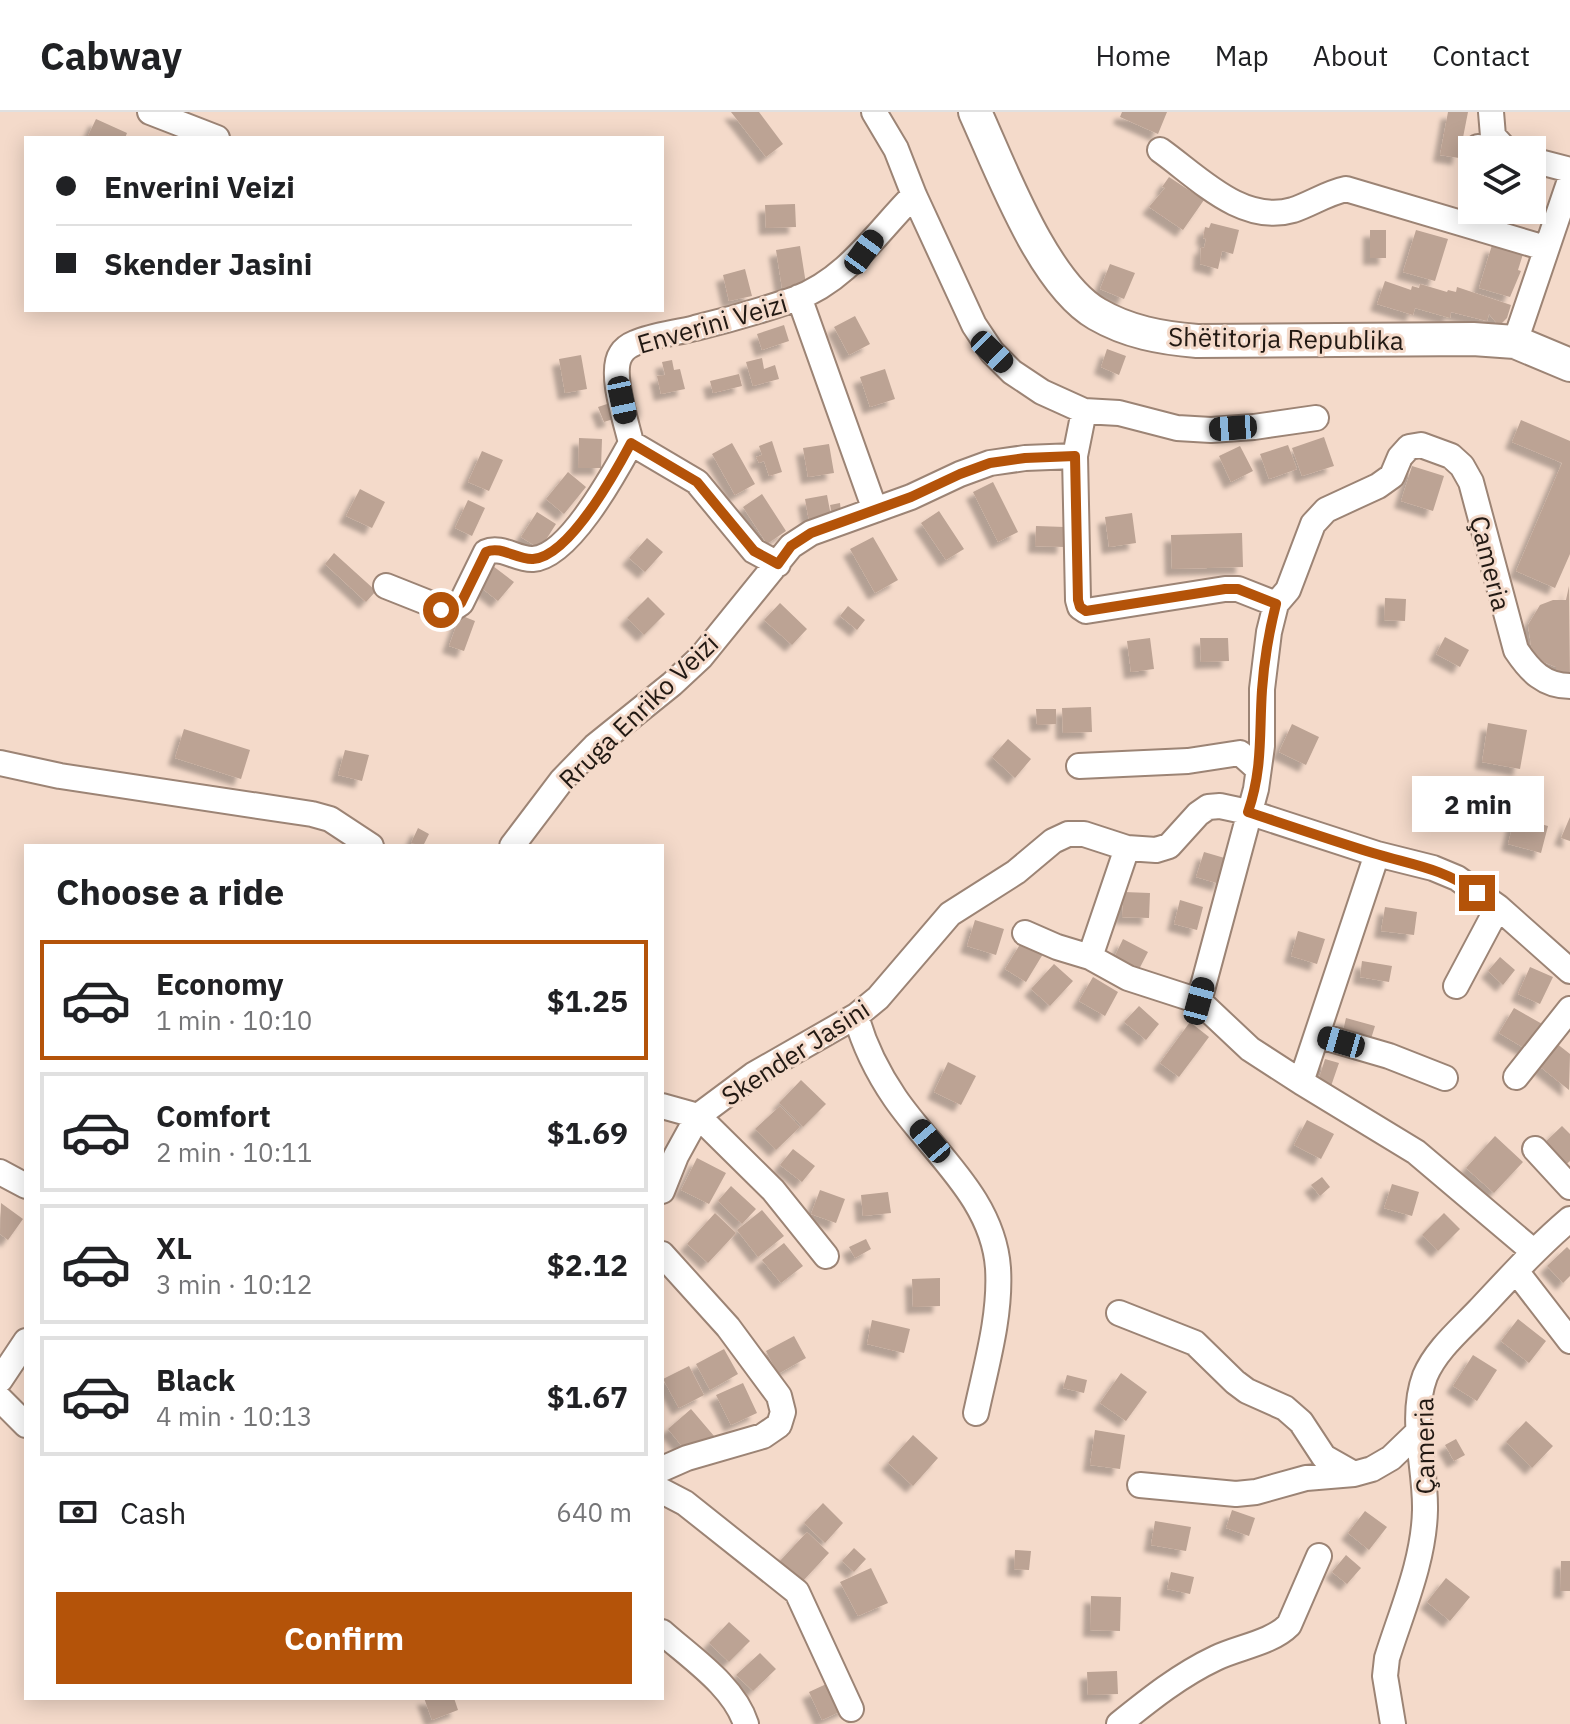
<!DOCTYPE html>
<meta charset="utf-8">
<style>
:root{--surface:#fff;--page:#f6f6f6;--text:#202124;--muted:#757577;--line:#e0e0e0;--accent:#b45309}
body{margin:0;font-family:"IBM Plex Sans",sans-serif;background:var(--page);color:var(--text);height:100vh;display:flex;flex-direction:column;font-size:30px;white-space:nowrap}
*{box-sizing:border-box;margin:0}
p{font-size:26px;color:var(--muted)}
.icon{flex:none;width:44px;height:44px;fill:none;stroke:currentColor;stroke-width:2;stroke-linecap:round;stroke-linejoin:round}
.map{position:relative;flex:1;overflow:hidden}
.sheet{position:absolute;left:24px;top:732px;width:640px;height:856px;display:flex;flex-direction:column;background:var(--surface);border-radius:0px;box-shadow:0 4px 20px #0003}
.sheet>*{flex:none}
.hud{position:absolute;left:24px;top:24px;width:640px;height:176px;border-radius:0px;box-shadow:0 4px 20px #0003;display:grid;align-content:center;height:176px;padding:0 32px;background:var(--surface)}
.buttons{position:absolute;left:1458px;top:24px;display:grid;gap:16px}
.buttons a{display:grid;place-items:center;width:88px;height:88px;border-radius:0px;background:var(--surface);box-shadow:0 4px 20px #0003;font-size:40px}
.end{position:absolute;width:36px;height:36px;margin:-18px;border:10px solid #b45309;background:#fff;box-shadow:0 0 0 4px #fff}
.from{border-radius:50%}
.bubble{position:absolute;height:56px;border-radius:0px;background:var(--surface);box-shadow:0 4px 20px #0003;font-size:26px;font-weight:700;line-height:56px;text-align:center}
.car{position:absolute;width:24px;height:48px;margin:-24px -12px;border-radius:10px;box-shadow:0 0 6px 2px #0007;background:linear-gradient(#222 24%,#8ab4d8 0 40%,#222 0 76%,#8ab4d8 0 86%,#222 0)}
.hud b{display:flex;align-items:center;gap:28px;height:76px;font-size:30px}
.hud b+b{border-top:2px solid var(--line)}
.hud i{width:20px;height:20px;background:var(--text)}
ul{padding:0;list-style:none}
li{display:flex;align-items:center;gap:24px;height:120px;margin:0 16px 12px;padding:0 16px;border:4px solid var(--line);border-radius:0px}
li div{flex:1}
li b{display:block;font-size:30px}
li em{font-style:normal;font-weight:700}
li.current{border-color:var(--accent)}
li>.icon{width:72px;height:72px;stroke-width:1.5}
h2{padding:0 32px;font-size:36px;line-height:96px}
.pay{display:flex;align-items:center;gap:20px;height:88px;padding:0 32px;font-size:30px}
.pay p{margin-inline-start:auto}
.primary-button{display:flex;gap:16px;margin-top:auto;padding:16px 32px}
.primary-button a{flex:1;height:92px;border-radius:0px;background:var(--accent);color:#fff;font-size:32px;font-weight:700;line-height:92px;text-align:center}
header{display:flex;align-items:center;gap:48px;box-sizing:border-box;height:112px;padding:0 40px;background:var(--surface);border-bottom:2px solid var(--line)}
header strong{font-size:38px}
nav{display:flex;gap:44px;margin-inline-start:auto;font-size:28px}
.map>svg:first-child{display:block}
.building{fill:#bca394;filter:url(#shadow)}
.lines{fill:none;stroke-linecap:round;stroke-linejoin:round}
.minor-casing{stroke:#9c8475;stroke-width:28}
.major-casing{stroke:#9c8475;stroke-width:36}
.minor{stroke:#fff;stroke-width:24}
.major{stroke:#fff;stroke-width:32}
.route{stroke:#b45309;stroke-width:10}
.labels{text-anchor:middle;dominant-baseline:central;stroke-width:6;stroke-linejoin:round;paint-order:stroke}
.street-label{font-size:26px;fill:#221913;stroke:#f4daca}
</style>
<header>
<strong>Cabway</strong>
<nav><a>Home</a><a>Map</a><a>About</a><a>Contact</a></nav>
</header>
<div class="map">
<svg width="1570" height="1612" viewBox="0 0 1570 1612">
<defs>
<filter id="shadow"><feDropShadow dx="-7" dy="7" stdDeviation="2" flood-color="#0004"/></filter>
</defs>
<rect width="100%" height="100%" fill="#f4daca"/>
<!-- building -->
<path class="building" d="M731 0H759L783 32 766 45Z
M1122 0H1167L1158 22 1120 5Z
M1448 0H1468L1459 46 1440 43Z
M96 7 127 21 125 26H87Z
M1169 65 1204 88 1183 118 1149 95 1165 76 1162 75Z
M795 92 796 115 766 116 765 93Z
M1211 111 1239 118 1233 142 1222 139 1218 157 1200 152 1201 135 1204 136 1206 127 1203 126 1205 115 1209 116Z
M1370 118H1386V146H1370Z
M1416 118 1448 127 1435 169 1403 160Z
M1492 133 1523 142 1518 158 1521 159 1510 185 1479 176Z
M800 134 806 172 782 176 776 138Z
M1110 152 1135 161 1124 187 1100 177Z
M745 157 752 184 729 189 723 163Z
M1385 169 1411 178 1412 174 1419 176 1420 172 1447 180 1448 178 1456 180 1457 175 1511 193 1507 206 1499 214 1489 202 1487 209 1451 200 1450 206 1415 196 1413 203 1377 192Z
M855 204 870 232 849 243 834 215Z
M784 213 789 229 762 238 757 222Z
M1107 237 1126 244 1119 263 1101 255Z
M581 243 587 277 565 281 559 247Z
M762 246 764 257 775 253 779 267 753 274 746 250Z
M672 248 674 258 680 257 685 277 661 282 657 264 665 263 662 250Z
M885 257 895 287 870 295 860 265Z
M739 262 742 274 713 281 710 269Z
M607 292 613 307 604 310 598 295Z
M1521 308 1570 329V442L1555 476 1516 459 1562 351 1512 330Z
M1324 325 1334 354 1302 364 1292 336Z
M579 326 602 327 601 356H578Z
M772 329 782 360 769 364 764 349 759 351 756 345 762 343 759 334Z
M732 331 755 372 735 383 712 342Z
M829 332 834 361 808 365 803 336Z
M1288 333 1297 357 1269 367 1260 342Z
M1240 334 1253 359 1231 370 1219 344Z
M482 339 503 348 489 379 468 370Z
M1412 354 1444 364 1433 399 1401 389Z
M568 360 586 375 564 402 546 387Z
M993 370 1018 420 998 430 973 380Z
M360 377 385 390 372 416 346 404Z
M762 382 786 419 767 432 743 395Z
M827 383 831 404 809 409 805 387Z
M468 388 485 396 472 424 455 416Z
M840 391 841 400 832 402 830 393Z
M939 399 964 437 946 448 921 411Z
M537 400 556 412 540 437 521 425Z
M1132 401 1136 431 1109 435 1105 405Z
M1036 414 1065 415 1064 435 1035 434Z
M1242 421 1243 455 1172 457 1171 423Z
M873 425 898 468 875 481 850 437Z
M647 426 663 440 645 460 629 446Z
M334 441 376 479 366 490 325 452Z
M489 451 514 470 498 489 474 470Z
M1569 474 1570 567 1556 569V555L1541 549 1532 540 1528 513 1540 493 1553 488H1566Z
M648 485 665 502 644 523 627 506Z
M1385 486 1406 487 1405 509 1384 508Z
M780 491 807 517 792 533 764 508Z
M848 494 865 508 857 518 840 504Z
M460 503 475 509 464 539 449 534Z
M1445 525 1469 538 1460 555 1436 542Z
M1150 526 1154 557 1131 560 1127 529Z
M1200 526H1228L1229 549 1201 550Z
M1091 595 1092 620 1063 621 1062 596Z
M1036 597H1056V612L1037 613Z
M1488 611 1527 618 1520 657 1482 650Z
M1292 612 1319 625 1306 653 1279 640Z
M184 617 250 638 241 667 175 646Z
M1008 627 1031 647 1015 666 992 645Z
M345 638 369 643 362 669 338 663Z
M1515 705 1548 714 1541 741 1508 732Z
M1570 705V729L1561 726Z
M418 716 429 722 423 734 411 731Z
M1204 740 1228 747 1220 772 1196 765Z
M1124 780 1150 781 1149 806 1122 805Z
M1180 788 1203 795 1197 818 1174 812Z
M1385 795 1417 800 1414 823 1381 819Z
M975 808 1004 817 996 843 967 834Z
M1298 819 1325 827 1317 852 1291 844Z
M1123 827 1148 840 1136 863 1112 850Z
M1022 829 1043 842 1026 870 1005 857Z
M1500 845 1515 858 1503 873 1488 859Z
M1362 849 1392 854 1389 870 1360 865Z
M1054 852 1073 869 1050 894 1031 877Z
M1530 855 1553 865 1540 892 1518 882Z
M1093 865 1118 880 1105 904 1079 889Z
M1139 894 1159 912 1146 928 1124 910Z
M1514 896 1544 913 1529 939 1499 921Z
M1346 906 1375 914 1370 930 1342 923Z
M1190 910 1209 925 1179 965 1160 951Z
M1556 931 1570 942 1569 978 1538 953Z
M1325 947 1339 951 1330 977 1317 973Z
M948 950 976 964 961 993 934 980Z
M801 968 826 992 803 1015 779 991Z
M780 994 800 1015 776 1038 755 1017Z
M1307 1008 1334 1022 1321 1047 1294 1033Z
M1562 1014 1570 1022V1049L1561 1057 1540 1035Z
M1495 1024 1523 1050 1494 1081 1466 1056Z
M793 1037 815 1054 802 1070 780 1053Z
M697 1046 726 1061 709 1092 681 1078Z
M1322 1065 1330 1075 1320 1084 1311 1073Z
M1392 1072 1419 1080 1412 1104 1384 1096Z
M731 1074 756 1097 742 1112 718 1089Z
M820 1078 845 1087 836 1111 811 1102Z
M888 1080 891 1101 863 1104 861 1083Z
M1 1091 23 1107 8 1128 0 1122Z
M762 1098 784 1124 758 1145 737 1118Z
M715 1101 736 1121 708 1151 687 1132Z
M1444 1101 1460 1117 1438 1139 1422 1123Z
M866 1127 871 1137 855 1146 849 1135Z
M784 1131 803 1154 781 1171 762 1148Z
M1567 1135 1570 1138V1164L1563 1171 1547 1154Z
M940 1166V1194L913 1195 912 1167Z
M1518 1207 1546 1229 1529 1251 1501 1229Z
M872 1208 910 1217 904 1241 867 1232Z
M794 1224 806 1246 778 1262 766 1239Z
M724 1237 738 1262 710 1278 696 1252Z
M1473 1243 1497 1258 1477 1289 1453 1274Z
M689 1254 704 1283 679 1296 663 1267Z
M1121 1261 1147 1280 1126 1309 1100 1291Z
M1067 1263 1087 1268 1084 1281 1063 1276Z
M743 1271 757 1301 731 1313 716 1283Z
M691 1297 714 1324 690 1344 668 1317Z
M1526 1309 1553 1334 1532 1356 1506 1330Z
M1095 1318 1125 1323 1120 1357 1090 1353Z
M913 1323 938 1346 913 1374 888 1351Z
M1456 1327 1465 1343 1454 1349 1445 1333Z
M823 1391 843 1411 825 1431 804 1411Z
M1232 1398 1255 1406 1249 1424 1226 1416Z
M1365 1399 1387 1415 1369 1438 1348 1421Z
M1155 1409 1191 1415 1186 1439 1151 1433Z
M807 1420 829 1441 802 1470 779 1450Z
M854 1436 866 1447 854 1460 842 1449Z
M1015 1438 1031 1439 1029 1458 1014 1457Z
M1346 1443 1361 1456 1347 1472 1332 1460Z
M1561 1449H1570V1479H1560Z
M871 1456 888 1491 858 1504 840 1470Z
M1171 1460 1194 1465 1190 1482 1167 1477Z
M1446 1466 1470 1485 1450 1509 1427 1490Z
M1091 1484 1121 1485 1120 1519 1090 1518Z
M729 1510 750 1529 729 1550 709 1531Z
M760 1541 776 1557 753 1579 736 1563Z
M1117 1559 1118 1582 1088 1583 1087 1560Z
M835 1568 848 1596 822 1608 809 1580Z
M424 1586H454L458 1598 432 1608Z"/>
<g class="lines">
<defs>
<path id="minor" d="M150 0 217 26
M1491 0 1493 24 1506 38
M1160 38C1198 65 1242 113 1293 98 1311 92 1327 81 1346 77L1545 136
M1477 38 1478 35 1491 38
M1532 48 1570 58
M799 185 875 398
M1515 230 1570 68
M1084 299 1119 301 1177 316 1211 318 1254 315 1316 306
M631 331 697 370 754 439 778 452
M1075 344 1078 488 1080 495 1086 499 1225 477H1238L1276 492
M386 474 449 499 461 491 486 440C501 433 517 448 533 447 569 445 615 360 631 331 626 309 609 260 621 242 624 237 630 233 635 231 653 223 676 221 695 216 729 208 763 198 795 187 847 168 877 120 914 83
M0 651 60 664 312 702 330 707 371 734
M1079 654 1188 649 1240 641 1258 657
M512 734 562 668 595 634 672 572 701 545 791 434 811 421 911 385 960 362 990 351 1025 346 1075 344 1084 299 1042 280 1012 260 992 240 974 213 914 83 896 37 874 0
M1127 736 1090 845 1128 866 1199 889 1250 937 1301 970
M1377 742 1301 970 1416 1040 1533 1139
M1025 821 1057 835 1090 845
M1456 874 1498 795
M1199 889 1256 677 1262 634V577L1269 520 1276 492 1288 478 1313 412 1326 398 1378 374 1392 364 1400 345 1409 335 1421 333 1451 344 1462 354 1471 370 1516 538C1530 559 1544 574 1570 574
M856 904C864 933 878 961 895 986 932 1040 993 1086 998 1156 1001 1204 986 1254 976 1301
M1317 923 1389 944 1445 966
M1516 965 1570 897
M662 994 698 1004 773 1078 826 1144
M1535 1037 1570 1075
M0 1060 26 1074
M662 1079 676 1044 698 1004 753 963 856 904 878 886 950 802 1016 760 1053 729 1068 722H1084L1127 736 1156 738 1169 734 1198 702 1208 695 1220 694 1248 700 1377 742 1433 756 1457 766 1498 795 1570 859
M662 1142 728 1215 779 1284 783 1300 779 1313 763 1324 687 1346 662 1357
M1516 1159 1570 1229
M1119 1201 1195 1231 1235 1270 1247 1279 1285 1296 1301 1310 1324 1345 1354 1362
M0 1268 26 1229
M0 1287 26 1313
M1140 1373 1236 1382 1256 1380 1306 1366 1354 1362 1372 1357 1391 1346 1419 1319
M662 1379 685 1391 797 1480 851 1597
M662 1520C691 1546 734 1574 746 1612
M1119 1612C1150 1587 1180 1563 1216 1546 1239 1535 1271 1531 1289 1513L1319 1444
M1393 1612 1385 1564 1387 1546C1402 1498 1424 1449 1425 1398 1426 1354 1409 1307 1425 1264 1436 1238 1460 1218 1479 1198 1509 1166 1537 1135 1570 1107"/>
<path id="major" d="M975 0C1001 57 1043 171 1097 202 1128 220 1161 226 1197 229L1473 227 1515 230 1570 253"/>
</defs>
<!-- minor casing -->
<use href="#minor" class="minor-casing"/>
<!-- major casing -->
<use href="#major" class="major-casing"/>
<!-- minor -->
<use href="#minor" class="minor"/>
<!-- major -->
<use href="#major" class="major"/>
</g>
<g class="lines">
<!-- route -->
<path class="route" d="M441 498 449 499 461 491 486 440C501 433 517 448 533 447 569 445 615 361 631 331L697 370 754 439 778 452 791 434 811 421 911 385 960 362 990 351 1025 346 1075 344 1078 488 1080 495 1086 499 1225 477H1238L1276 492C1269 520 1264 549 1262 578 1259 622 1263 656 1248 700 1290 714 1331 728 1373 741 1412 753 1443 756 1477 781"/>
</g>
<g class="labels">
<!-- street labels -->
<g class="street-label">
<text transform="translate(712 211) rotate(-16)">Enverini Veizi</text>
<text transform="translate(1286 226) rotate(1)">Shëtitorja Republika</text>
<text transform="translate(1491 451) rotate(76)">Çameria</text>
<text transform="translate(638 599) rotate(-44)">Rruga Enriko Veizi</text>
<text transform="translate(795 940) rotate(-33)">Skender Jasini</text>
<text transform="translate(1424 1334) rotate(-91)">Çameria</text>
</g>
</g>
</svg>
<div class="buttons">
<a><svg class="icon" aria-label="layers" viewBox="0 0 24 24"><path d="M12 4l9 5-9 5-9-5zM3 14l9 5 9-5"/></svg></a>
</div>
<i class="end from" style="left:441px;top:498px"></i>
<i class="end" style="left:1477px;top:781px"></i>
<div class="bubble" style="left:1412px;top:664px;width:132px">2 min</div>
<i class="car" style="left:864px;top:140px;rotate:36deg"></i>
<i class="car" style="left:992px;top:240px;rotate:134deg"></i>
<i class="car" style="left:622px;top:288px;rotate:168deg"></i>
<i class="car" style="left:1233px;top:316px;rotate:266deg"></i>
<i class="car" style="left:1199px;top:889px;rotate:15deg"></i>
<i class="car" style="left:1341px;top:930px;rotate:286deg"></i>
<i class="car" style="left:930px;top:1029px;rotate:320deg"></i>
<div class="hud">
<b><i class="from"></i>Enverini Veizi</b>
<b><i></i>Skender Jasini</b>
</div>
<section class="sheet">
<h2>Choose a ride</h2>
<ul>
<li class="current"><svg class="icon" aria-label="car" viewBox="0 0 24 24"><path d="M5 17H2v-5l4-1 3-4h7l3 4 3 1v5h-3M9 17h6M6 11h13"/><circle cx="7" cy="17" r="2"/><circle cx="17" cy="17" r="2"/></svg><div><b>Economy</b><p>1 min · 10:10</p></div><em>$1.25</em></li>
<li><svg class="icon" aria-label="car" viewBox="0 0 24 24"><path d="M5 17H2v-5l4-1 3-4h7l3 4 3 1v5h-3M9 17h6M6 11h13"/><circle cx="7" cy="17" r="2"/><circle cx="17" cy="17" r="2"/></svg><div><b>Comfort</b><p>2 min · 10:11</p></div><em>$1.69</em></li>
<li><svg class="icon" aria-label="car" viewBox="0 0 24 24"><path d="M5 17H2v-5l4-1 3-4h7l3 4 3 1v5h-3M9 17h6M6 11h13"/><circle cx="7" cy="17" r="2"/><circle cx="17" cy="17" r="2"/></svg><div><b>XL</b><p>3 min · 10:12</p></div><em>$2.12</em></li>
<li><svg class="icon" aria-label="car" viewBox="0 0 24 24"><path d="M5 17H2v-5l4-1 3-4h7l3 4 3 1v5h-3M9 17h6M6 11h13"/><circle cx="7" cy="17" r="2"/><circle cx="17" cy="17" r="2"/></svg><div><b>Black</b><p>4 min · 10:13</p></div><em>$1.67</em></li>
</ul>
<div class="pay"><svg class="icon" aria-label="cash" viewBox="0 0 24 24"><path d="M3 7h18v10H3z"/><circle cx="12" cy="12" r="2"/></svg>Cash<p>640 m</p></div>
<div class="primary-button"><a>Confirm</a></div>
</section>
</div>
